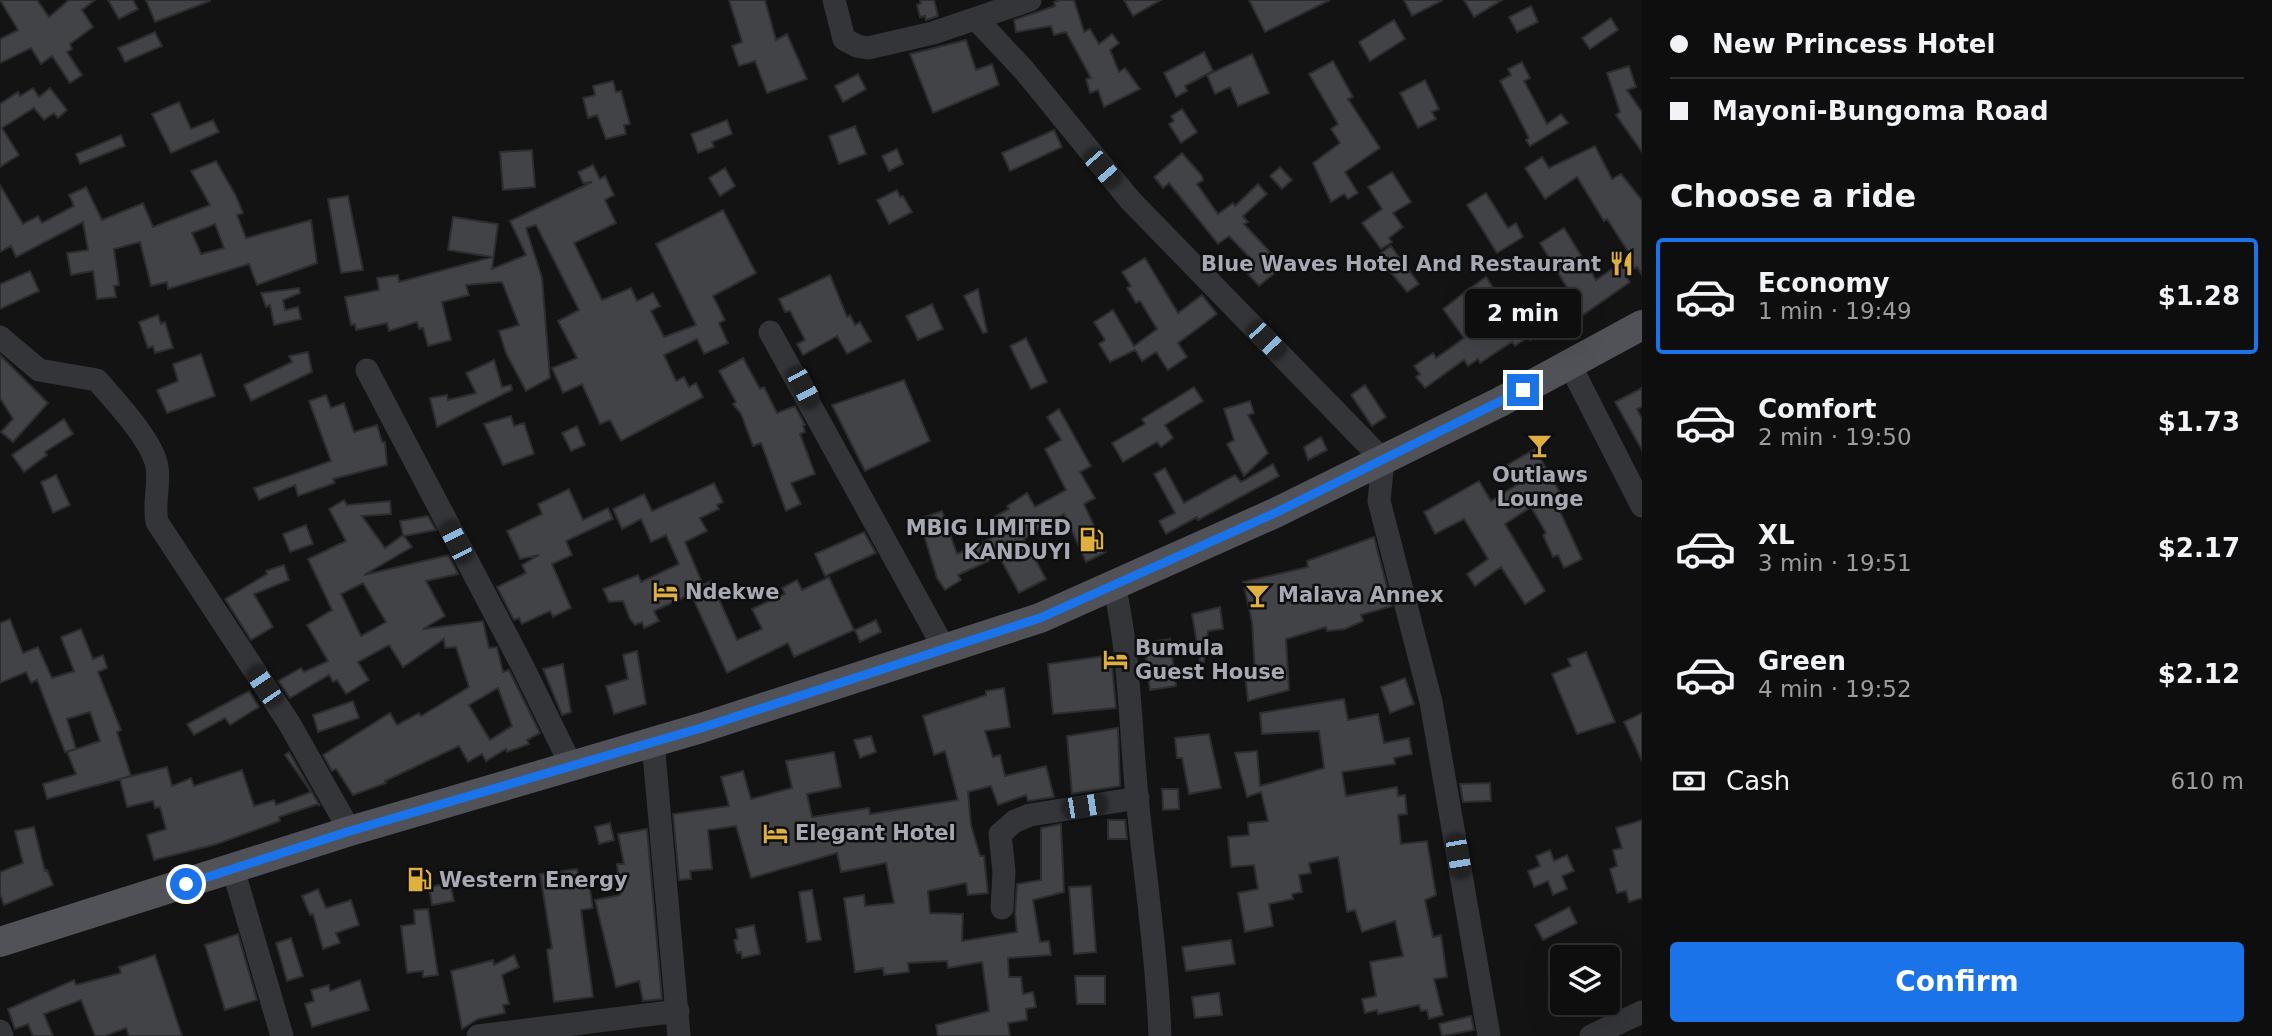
<!DOCTYPE html>
<meta charset="utf-8">
<style>
:root{--surface:#0e0e0f;--page:#1c1c1d;--text:#f1f3f6;--muted:#9b9c9e;--line:#2e2e2f;--accent:#1a73e8}
body{margin:0;font-family:"DejaVu Sans",sans-serif;background:var(--page);color:var(--text);height:100vh;display:flex;flex-direction:column;font-size:26px;white-space:nowrap}
*{box-sizing:border-box;margin:0}
p{font-size:23px;color:var(--muted)}
.icon{flex:none;width:38px;height:38px;fill:none;stroke:currentColor;stroke-width:2;stroke-linecap:round;stroke-linejoin:round}
.map{position:relative;flex:1;overflow:hidden}
.sheet{display:flex;flex-direction:column;background:var(--surface);width:630px}
.sheet>*{flex:none}
.top-card{display:grid;align-content:center;height:154px;padding:0 28px;background:var(--surface)}
.fabs{position:absolute;left:1550px;top:945px;display:grid;gap:14px}
.fabs a{display:grid;place-items:center;width:70px;height:70px;border-radius:7px;background:var(--surface);box-shadow:0 7px 28px #0002,0 0 0 2px var(--line);font-size:35px}
.end{position:absolute;width:32px;height:32px;margin:-16px;border:9px solid #1a73e8;background:#fff;box-shadow:0 0 0 4px #fff}
.from{border-radius:50%}
.bubble{position:absolute;height:49px;border-radius:7px;background:var(--surface);box-shadow:0 7px 28px #0002,0 0 0 2px var(--line);font-size:23px;font-weight:700;line-height:49px;text-align:center}
.car{position:absolute;width:21px;height:42px;margin:-21px -10px;border-radius:9px;box-shadow:0 0 5px 2px #0007;background:linear-gradient(#222 24%,#8ab4d8 0 40%,#222 0 76%,#8ab4d8 0 86%,#222 0)}
.top-card b{display:flex;align-items:center;gap:24px;height:66px;font-size:26px}
.top-card b+b{border-top:2px solid var(--line)}
.top-card i{width:18px;height:18px;background:var(--text)}
ul{padding:0;list-style:none}
li{display:flex;align-items:center;gap:21px;height:116px;margin:0 14px 10px;padding:0 14px;border:4px solid transparent;border-radius:7px}
li div{flex:1}
li b{display:block;font-size:26px}
li em{font-style:normal;font-weight:700}
li.active{border-color:var(--accent)}
li>.icon{width:63px;height:63px;stroke-width:1.5}
h2{padding:0 28px;font-size:32px;line-height:84px}
.pay{display:flex;align-items:center;gap:18px;height:77px;padding:0 28px;font-size:26px}
.pay p{margin-inline-start:auto}
.button{display:flex;gap:14px;margin-top:auto;padding:14px 28px}
.button a{flex:1;height:80px;border-radius:7px;background:var(--accent);color:#fff;font-size:28px;font-weight:700;line-height:80px;text-align:center}
main{display:flex;flex:1;min-height:0}
.map>svg:first-child{display:block}
.building{fill:#424347;stroke:#2d2d30;stroke-width:2;fill-rule:evenodd}
.lines{fill:none;stroke-linecap:round;stroke-linejoin:round}
.minor{stroke:#343539;stroke-width:23}
.major{stroke:#505257;stroke-width:30}
.route{stroke:#1a73e8;stroke-width:9}
.labels{text-anchor:middle;dominant-baseline:central;stroke-width:5;stroke-linejoin:round;paint-order:stroke}
.poi-label{font-size:21px;font-weight:bold;fill:#a6a9b3;stroke:#0e0e0f;text-anchor:start}
</style>
<main>
<div class="map">
<svg width="1642" height="1036" viewBox="0 0 1642 1036">
<rect width="100%" height="100%" fill="#131314"/>
<!-- building -->
<path class="building" d="M0 0H37L49 17 69 0H95L82 10 93 27 70 44 72 49 67 52 82 75 70 83 52 56 41 64 31 48 0 63V39L18 30Z
M108 0H133L138 9 119 19Z
M146 0H210V1L155 22Z
M729 0H765L776 40 787 34 807 79 767 93 755 61 739 66 732 46 742 42Z
M920 0H934L938 16 926 20 925 16 920 17 917 5 921 3Z
M1061 0H1074L1084 32 1090 29 1099 44 1112 34 1119 43 1110 50 1119 72 1125 68 1140 89 1104 107 1098 90 1090 93 1086 79 1091 78 1066 32 1054 35 1051 26 1016 32 1014 20 1055 6 1054 2Z
M1124 0H1161L1133 16Z
M1249 0H1330L1265 32Z
M1404 0H1443L1412 16Z
M1464 0H1502L1474 17Z
M1531 6 1538 22 1517 32 1509 17Z
M1611 18 1618 30 1590 49 1582 38Z
M1394 20 1405 39 1370 61 1359 42Z
M155 32 162 46 125 62 118 48Z
M966 40 976 70 992 64 999 85 933 113 910 54Z
M1204 52 1213 71 1185 86 1187 91 1176 97 1164 73Z
M1252 54 1269 93 1238 106 1230 87 1215 94 1207 75Z
M1333 61 1353 97 1348 99 1380 148 1345 172 1358 193 1348 199 1344 194 1331 202 1313 163 1340 143 1331 129 1338 124 1309 74Z
M1522 62 1530 78 1524 81 1547 124 1561 114 1568 123 1530 146 1526 140 1529 138 1500 81 1511 75 1508 69Z
M1629 66 1636 87 1627 90 1642 112V152L1616 115 1620 112 1607 73Z
M858 74 866 89 843 102 835 86Z
M1425 80 1439 109 1432 112 1436 119 1418 128 1400 93Z
M613 81 616 92 621 91 630 124 624 125 626 134 606 139 597 115 588 118 583 98 595 95 593 86Z
M33 88 39 97 50 88 67 110 58 118 54 113 44 120 34 108 2 128 19 155 0 167V104L18 92 20 96Z
M179 102 191 129 213 120 219 132 171 153 152 114Z
M1182 109 1197 132 1181 143 1169 124 1174 121 1171 116Z
M727 120 732 134 712 142 714 147 698 153 691 134Z
M855 126 866 154 839 164 829 136Z
M1054 130 1062 147 1010 171 1002 153Z
M121 135 125 146 80 164 76 154Z
M1595 146 1612 179 1621 174 1642 200V275L1637 267 1625 275 1630 282 1583 315 1579 308 1530 340 1528 337 1515 346 1512 342 1480 363 1478 359 1468 366 1464 360 1425 388 1416 377 1420 374 1414 366 1433 353 1436 358 1464 338 1443 309 1465 292 1486 277 1511 315 1528 303 1534 312 1569 291 1540 243 1551 236 1564 228 1596 280 1631 256 1607 219 1604 221 1577 177 1545 199 1525 168 1542 157 1549 168Z
M897 149 903 164 889 171 882 156Z
M532 150 535 187 503 190 500 152Z
M1182 153 1202 176 1203 180 1197 184 1218 214 1233 203 1235 206 1258 184 1267 194 1243 216 1248 222 1244 224 1283 266 1259 286 1246 272 1255 263 1229 236 1218 244 1169 183 1163 188 1154 177Z
M216 161 236 196 243 213 237 215 246 238 311 220 317 263 257 285 249 264 168 289 167 282 151 286 140 242 114 249 119 285 114 286 116 297 97 299 93 271 71 275 67 253 88 250 83 222 16 257 11 246 0 252V185L23 224 38 216 42 223 74 206 69 195 86 187 102 220 143 203 153 227 210 205 191 171ZM215 224 224 248 201 254 192 233Z
M593 165 600 179 605 176 614 195 605 200 616 223 574 243 602 300 631 288 637 301 653 293 660 306 651 311 664 337 696 325 656 244 723 210 756 273 713 296 725 320 719 323 728 343 704 354 697 339 664 355 676 381 684 377 689 387 696 383 703 397 621 441 610 420 600 424 582 384 563 393 552 368 577 358 558 321 579 310 536 225 526 228 542 278 550 378 526 391 506 353 499 331 519 325 502 282 466 285 469 295 442 302 451 340 428 346 423 328 419 329 417 322 389 331 387 323 356 330 355 324 351 325 345 297 379 290 377 278 398 275 399 282 492 257 448 250 453 217 498 224 492 269 526 255 510 221 592 182 583 183 578 172Z
M1280 167 1292 180 1282 189 1270 176Z
M725 168 735 186 720 196 709 178Z
M1392 172 1411 202 1393 213 1403 227 1389 238 1392 242 1381 249 1362 223 1382 209 1368 187Z
M897 190 900 197 903 196 912 212 889 224 877 200Z
M1486 193 1508 228 1516 223 1523 237 1497 253 1467 205Z
M348 196 363 270 341 273 328 199Z
M1391 246 1419 284 1407 292 1377 256Z
M1145 258 1178 313 1202 295 1217 314 1178 343 1187 357 1168 370 1156 352 1142 361 1135 350 1110 362 1099 344 1105 340 1094 322 1113 310 1134 346 1157 329 1140 301 1136 303 1127 288 1131 286 1122 272Z
M30 271 39 291 0 309V284Z
M830 275 847 317 850 315 855 325 860 322 871 341 847 354 837 336 803 355 797 344 805 340 790 311 785 312 779 299Z
M299 288 300 293 283 300 285 310 298 307 301 319 274 325 270 305 266 307 261 293Z
M978 289 987 332 983 333 964 296Z
M932 304 943 329 918 340 906 316Z
M158 315 161 324 165 322 173 348 155 353 153 346 148 348 139 322Z
M1026 338 1047 382 1031 389 1010 346Z
M308 352 312 372 251 401 244 385 292 362 289 356Z
M201 354 215 396 167 413 157 390 178 381 173 364Z
M0 355 48 403 13 442 1 432 13 419 0 398Z
M743 358 760 389 764 387 777 413 795 406 805 425 803 426 805 432 800 434 815 474 791 483 801 504 786 511 761 443 753 446 741 414 733 404 736 402 719 371Z
M494 360 502 387 511 385 512 390 437 427 430 398 447 395 448 400 476 393 466 373Z
M904 380 930 441 865 471 832 405Z
M1365 385 1386 417 1372 426 1351 395Z
M1194 387 1203 401 1165 425 1173 438 1161 447 1157 442 1123 462 1112 443 1145 424 1142 419Z
M1642 388V407L1637 409 1642 419V450L1615 402Z
M326 395 331 408 344 403 354 432 377 425 382 442H385L387 465 333 479 335 483 298 496 295 485 259 500 254 488 331 461 309 401Z
M1250 401 1254 413 1248 415 1268 453 1244 476 1227 444 1234 440 1224 409Z
M1059 409 1091 466 1080 472 1095 498 1084 504 1106 552 1086 562 1064 514 1024 539 1046 579 1019 593 999 556 958 575 961 580 945 590 937 578 919 519 942 511 957 554 990 539 997 533 990 519 1009 509 1007 506 1027 493 1035 507 1066 490 1045 449 1061 440 1047 417Z
M511 416 514 426 524 423 534 454 503 465 484 424Z
M64 419 73 434 45 452 47 455 24 472 12 455Z
M577 426 585 445 571 451 562 433Z
M1321 437 1327 450 1308 460 1304 447Z
M1535 449 1565 501 1557 505 1582 559 1564 568 1558 555 1553 557 1543 535 1546 533 1531 507 1505 524 1545 591 1525 604 1501 567 1475 586 1467 574 1488 559 1464 519 1435 534 1424 512 1479 481 1491 501 1518 484 1507 465Z
M1273 464 1279 476 1198 520 1197 517 1166 534 1159 521 1175 513 1154 474 1165 468 1184 503 1235 475 1241 482Z
M56 475 70 505 53 513 41 482Z
M714 483 723 502 717 505 719 509 700 518 707 531 685 542 703 585 711 581 737 640 762 629 752 609 785 594 782 588 797 580 802 590 829 577 854 630 794 657 788 643 727 673 691 594 654 611 659 621 644 628 642 622 635 625 630 619 623 601 609 602 603 589 638 575 641 582 679 564 666 535 651 542 641 519 622 529 613 509 644 494 652 511Z
M569 489 583 520 608 508 613 519 566 541 572 555 552 564 571 608 553 617 550 611 522 624 519 618 514 620 497 587 526 573 522 565 539 555 520 559 507 531 542 514 538 504Z
M344 500 347 505 390 501 391 514 362 516 385 548 403 535 400 521 428 516 436 530 404 536 412 547 364 575 449 555 458 574 426 581 445 616 423 629 483 621 489 648 497 647 503 672 509 670 540 733 527 740 529 744 507 752 506 749 486 761 482 754 468 762 459 746 385 781 386 783 353 795 336 769 332 771 323 755 390 713 397 725 419 713 421 716 469 687 456 647 445 648 444 639 403 667 389 645 358 662 369 680 346 694 337 680 333 682 329 675 290 698 278 681 301 668 304 672 328 661 307 625 332 610 308 559 346 541 329 509ZM363 583 386 622 361 636 341 594ZM498 688 512 726 490 740 469 705Z
M306 525 313 544 290 552 283 534Z
M864 532 876 553 825 576 815 554Z
M1374 537 1392 606 1361 615 1363 621 1345 629 1327 631 1326 627 1286 639 1289 690 1248 701 1245 674 1255 673 1252 622 1243 582 1308 567 1307 561Z
M284 565 289 580 254 594 273 627 251 640 225 599 267 574 266 571Z
M1220 607 1223 629 1208 631 1204 662H1200L1192 614Z
M10 619 23 653 38 647 52 678 74 671 61 637 81 629 93 659 103 655 107 668 98 672 121 730 117 732 131 776 47 799 43 784 76 774 67 752 100 741 90 712 67 719 76 749 65 752 37 680 31 683 26 672 0 683V623Z
M876 620 881 632 860 642 855 630Z
M1170 639 1176 686 1150 690 1144 643Z
M637 651 646 704 614 714 606 686 628 679 623 655Z
M1586 652 1615 722 1577 734 1552 674 1571 666 1568 659Z
M1111 655 1116 708 1053 714 1048 664Z
M563 664 571 712 562 715 543 669Z
M1405 678 1414 704 1390 713 1381 687Z
M1004 688 1010 727 985 731 993 757 1000 755 1005 776 1046 766 1054 797 1028 801 1026 795 998 805 991 786 968 792 971 825 980 856H984L988 893 968 895 966 883 928 891 930 913 963 914 962 941 1017 932 1015 914 1017 884 1041 880V828L1061 824 1064 892 1033 900 1040 942 1049 941 1051 955 1008 958 1009 977H1021L1023 994 1033 992 1036 1007 1026 1009 1027 1020 1008 1023 1010 1036H938L936 1025 989 1011 982 962 948 968 947 961 908 963 909 972 884 975 883 968 855 972 844 898 864 895 865 906 894 903 886 863 841 872 837 853 751 878 736 826 708 830 712 869 690 871 691 879 679 880 673 814 729 806 721 777 743 771 751 799 792 788 786 761 834 752 841 787 807 794 812 817 869 808 870 814 958 800 945 751 934 755 923 716 986 695V691Z
M249 691 259 707 230 725 225 718 194 735 187 724Z
M1344 699 1348 720 1378 714 1384 743 1409 738 1412 754 1394 758 1395 764 1342 772 1346 796 1397 787 1398 796 1405 795 1407 814 1398 815 1401 844 1427 841 1436 895 1425 900 1433 937 1441 935 1447 977 1434 979 1443 1015 1429 1019 1427 1010 1421 1011 1419 1005 1378 1014 1377 1010 1365 1013 1362 999 1376 996 1370 962 1403 956 1395 921 1362 932 1355 910 1347 912 1338 857 1309 863 1311 873 1299 875 1302 892 1292 894 1293 899 1269 904 1273 926 1245 932 1238 893 1258 889 1254 865 1231 867 1228 837 1249 835 1248 823 1268 821 1261 792 1247 797 1235 753 1257 751 1260 786 1324 768 1319 731 1262 734 1260 713Z
M353 701 359 718 318 732 313 715Z
M1642 713V761L1624 722Z
M1118 728 1120 786 1072 794 1067 736Z
M1209 734 1221 788 1189 794 1182 758H1177L1175 738Z
M871 736 876 752 860 758 854 740Z
M289 752 320 806 318 804 279 817 280 821 217 844 154 860 147 835 166 829 160 807 155 808 153 801 127 807 120 779 167 767 172 786 191 778 194 786 242 770 254 806 274 800 276 805 311 792 285 755Z
M1490 783 1491 801 1463 802 1460 784Z
M1162 789H1178L1179 809 1163 810Z
M1108 820H1125L1127 839H1108Z
M1642 820V898L1629 902 1626 891 1617 893 1610 869 1617 866 1613 850 1622 848 1616 828Z
M610 823 614 840 599 844 595 827Z
M34 827 45 871 47 870 53 885 4 905 0 894V872L23 863 15 831Z
M647 829 662 999 643 1001 639 981 616 987 595 900 620 895 617 864H624L618 834Z
M1550 850 1554 861 1567 855 1574 871 1562 876 1567 889 1553 895 1548 881 1534 887 1528 871 1540 866 1536 856Z
M577 869 580 880 588 878 593 908 581 910 593 997 554 1002 547 950 552 948 540 874Z
M450 883 454 901 432 905 429 887Z
M1091 886 1096 952 1074 954 1069 887Z
M318 889 326 908 351 900 359 925 336 933 340 943 323 949 313 914 310 915 302 896Z
M812 890 821 940 807 942 799 892Z
M1569 907 1577 923 1543 940 1535 925Z
M428 909 438 975 423 977V971L407 973 401 926 415 924 414 910Z
M754 925 760 954 742 958 741 952 737 953 734 940 738 939 736 929Z
M238 934 257 1000 225 1010 205 945Z
M291 938 303 976 287 981 276 943Z
M1231 940 1235 964 1186 971 1182 947Z
M155 955 182 1036H129L126 1028 105 1036H95L81 1000 44 1014 53 1036H33L28 1024 15 1029 8 1009 74 980 76 985 121 973 119 967Z
M514 955 519 967 502 975 509 1004 503 1005 505 1013 478 1019 462 1029 451 971 493 960 494 965Z
M1075 976H1105V1004H1077Z
M360 980 369 1010 312 1027 305 1004 314 1001 311 990 329 985 330 991Z
M1219 993 1222 1015 1195 1018 1192 997Z
M1471 1016 1474 1030 1442 1036 1439 1024Z"/>
<g class="lines">
<!-- minor -->
<path class="minor" d="M834 0 844 39 857 46 868 48 933 33 1030 0
M977 20 1024 70 1130 200 1383 460 1379 501 1431 702 1489 1036
M770 332 944 648
M0 337 39 370 97 380C114 400 153 441 157 467 160 486 153 503 157 522L289 723 350 831
M1570 365 1642 506
M367 370 522 665 571 765
M1114 585C1130 655 1130 726 1137 797 1145 877 1157 956 1160 1036
M653 742 679 1036
M233 869 282 1036
M1002 908 1004 872 1000 834 1015 821 1030 815 1138 798
M0 1031 2 1036
M478 1036 678 1011
M1591 1036 1642 1012"/>
<!-- major -->
<path class="major" d="M0 942 350 831 701 728 1040 618 1275 513 1500 402 1642 325"/>
</g>
<g class="lines">
<!-- route -->
<path class="route" d="M186 884 350 831 701 728 1040 618 1275 513 1523 390"/>
</g>
<!-- icons -->
<defs>
<symbol id="restaurant-bare" viewBox="-9 -9 18 18"><path d="M-5-6h1v4h1v-4h1v4h1v-4h1v5L-1.5 .5V6h-2V.5L-5-1ZM5-6V6H3V1.5H1.5Q1.5-4 5-6Z" fill="#dfb040" stroke="#0e0e0f" stroke-width="2.5" paint-order="stroke"/></symbol>
<symbol id="bar-bare" viewBox="-9 -9 18 18"><path d="M-6-5H6L.8 .8V4.5H3.5V6h-7V4.5H-.8V.8Z" fill="#dfb040" stroke="#0e0e0f" stroke-width="2.5" paint-order="stroke"/></symbol>
<symbol id="fuel-bare" viewBox="-9 -9 18 18"><path d="M-5.5-6h7V0h2V4h1.3V-2.5L3-4.5l.8-.8L6-3V5H2.5V1h-1V6h-7ZM-4.2-4.7v3.2H.2V-4.7Z" fill="#dfb040" stroke="#0e0e0f" stroke-width="2.5" paint-order="stroke"/></symbol>
<symbol id="hotel-bare" viewBox="-9 -9 18 18"><path d="M-6-4.5h1.5V1H6V5H4.5V3h-9V5H-6ZM-4 0a1.8 1.8 0 1 1 3.6 0ZM.5 0V-2.5h3Q6-2.5 6 0Z" fill="#dfb040" stroke="#0e0e0f" stroke-width="2.5" paint-order="stroke"/></symbol>
</defs>
<g fill-rule="evenodd">
<use href="#restaurant-bare" x="1604" y="246" width="35" height="35"/>
<use href="#bar-bare" x="1522" y="428" width="35" height="35"/>
<use href="#fuel-bare" x="1074" y="522" width="35" height="35"/>
<use href="#hotel-bare" x="648" y="574" width="35" height="35"/>
<use href="#bar-bare" x="1240" y="578" width="35" height="35"/>
<use href="#hotel-bare" x="1098" y="642" width="35" height="35"/>
<use href="#hotel-bare" x="758" y="816" width="35" height="35"/>
<use href="#fuel-bare" x="402" y="862" width="35" height="35"/>
</g>
<g class="labels">
<!-- poi labels -->
<g class="poi-label">
<text x="1601" y="264" text-anchor="end">Blue Waves Hotel And Restaurant</text>
<text x="1540" y="475" text-anchor="middle">Outlaws<tspan x="1540" dy="24">Lounge</tspan></text>
<text x="1071" y="528" text-anchor="end">MBIG LIMITED<tspan x="1071" dy="24">KANDUYI</tspan></text>
<text x="685" y="592">Ndekwe</text>
<text x="1278" y="595">Malava Annex</text>
<text x="1135" y="648">Bumula<tspan x="1135" dy="24">Guest House</tspan></text>
<text x="795" y="833">Elegant Hotel</text>
<text x="439" y="880">Western Energy</text>
</g>
</g>
</svg>
<div class="fabs">
<a><svg class="icon" aria-label="layers" viewBox="0 0 24 24"><path d="M12 4l9 5-9 5-9-5zM3 14l9 5 9-5"/></svg></a>
</div>
<i class="end from" style="left:186px;top:884px"></i>
<i class="end" style="left:1523px;top:390px"></i>
<div class="bubble" style="left:1465px;top:289px;width:116px">2 min</div>
<i class="car" style="left:1102px;top:168px;rotate:139deg"></i>
<i class="car" style="left:1266px;top:340px;rotate:136deg"></i>
<i class="car" style="left:803px;top:387px;rotate:152deg"></i>
<i class="car" style="left:456px;top:542px;rotate:333deg"></i>
<i class="car" style="left:264px;top:686px;rotate:326deg"></i>
<i class="car" style="left:1084px;top:806px;rotate:81deg"></i>
<i class="car" style="left:1458px;top:856px;rotate:170deg"></i>
</div>
<section class="sheet">
<div class="top-card">
<b><i class="from"></i>New Princess Hotel</b>
<b><i></i>Mayoni-Bungoma Road</b>
</div>
<h2>Choose a ride</h2>
<ul>
<li class="active"><svg class="icon" aria-label="car" viewBox="0 0 24 24"><path d="M5 17H2v-5l4-1 3-4h7l3 4 3 1v5h-3M9 17h6M6 11h13"/><circle cx="7" cy="17" r="2"/><circle cx="17" cy="17" r="2"/></svg><div><b>Economy</b><p>1 min · 19:49</p></div><em>$1.28</em></li>
<li><svg class="icon" aria-label="car" viewBox="0 0 24 24"><path d="M5 17H2v-5l4-1 3-4h7l3 4 3 1v5h-3M9 17h6M6 11h13"/><circle cx="7" cy="17" r="2"/><circle cx="17" cy="17" r="2"/></svg><div><b>Comfort</b><p>2 min · 19:50</p></div><em>$1.73</em></li>
<li><svg class="icon" aria-label="car" viewBox="0 0 24 24"><path d="M5 17H2v-5l4-1 3-4h7l3 4 3 1v5h-3M9 17h6M6 11h13"/><circle cx="7" cy="17" r="2"/><circle cx="17" cy="17" r="2"/></svg><div><b>XL</b><p>3 min · 19:51</p></div><em>$2.17</em></li>
<li><svg class="icon" aria-label="car" viewBox="0 0 24 24"><path d="M5 17H2v-5l4-1 3-4h7l3 4 3 1v5h-3M9 17h6M6 11h13"/><circle cx="7" cy="17" r="2"/><circle cx="17" cy="17" r="2"/></svg><div><b>Green</b><p>4 min · 19:52</p></div><em>$2.12</em></li>
</ul>
<div class="pay"><svg class="icon" aria-label="cash" viewBox="0 0 24 24"><path d="M3 7h18v10H3z"/><circle cx="12" cy="12" r="2"/></svg>Cash<p>610 m</p></div>
<div class="button"><a>Confirm</a></div>
</section>
</main>
